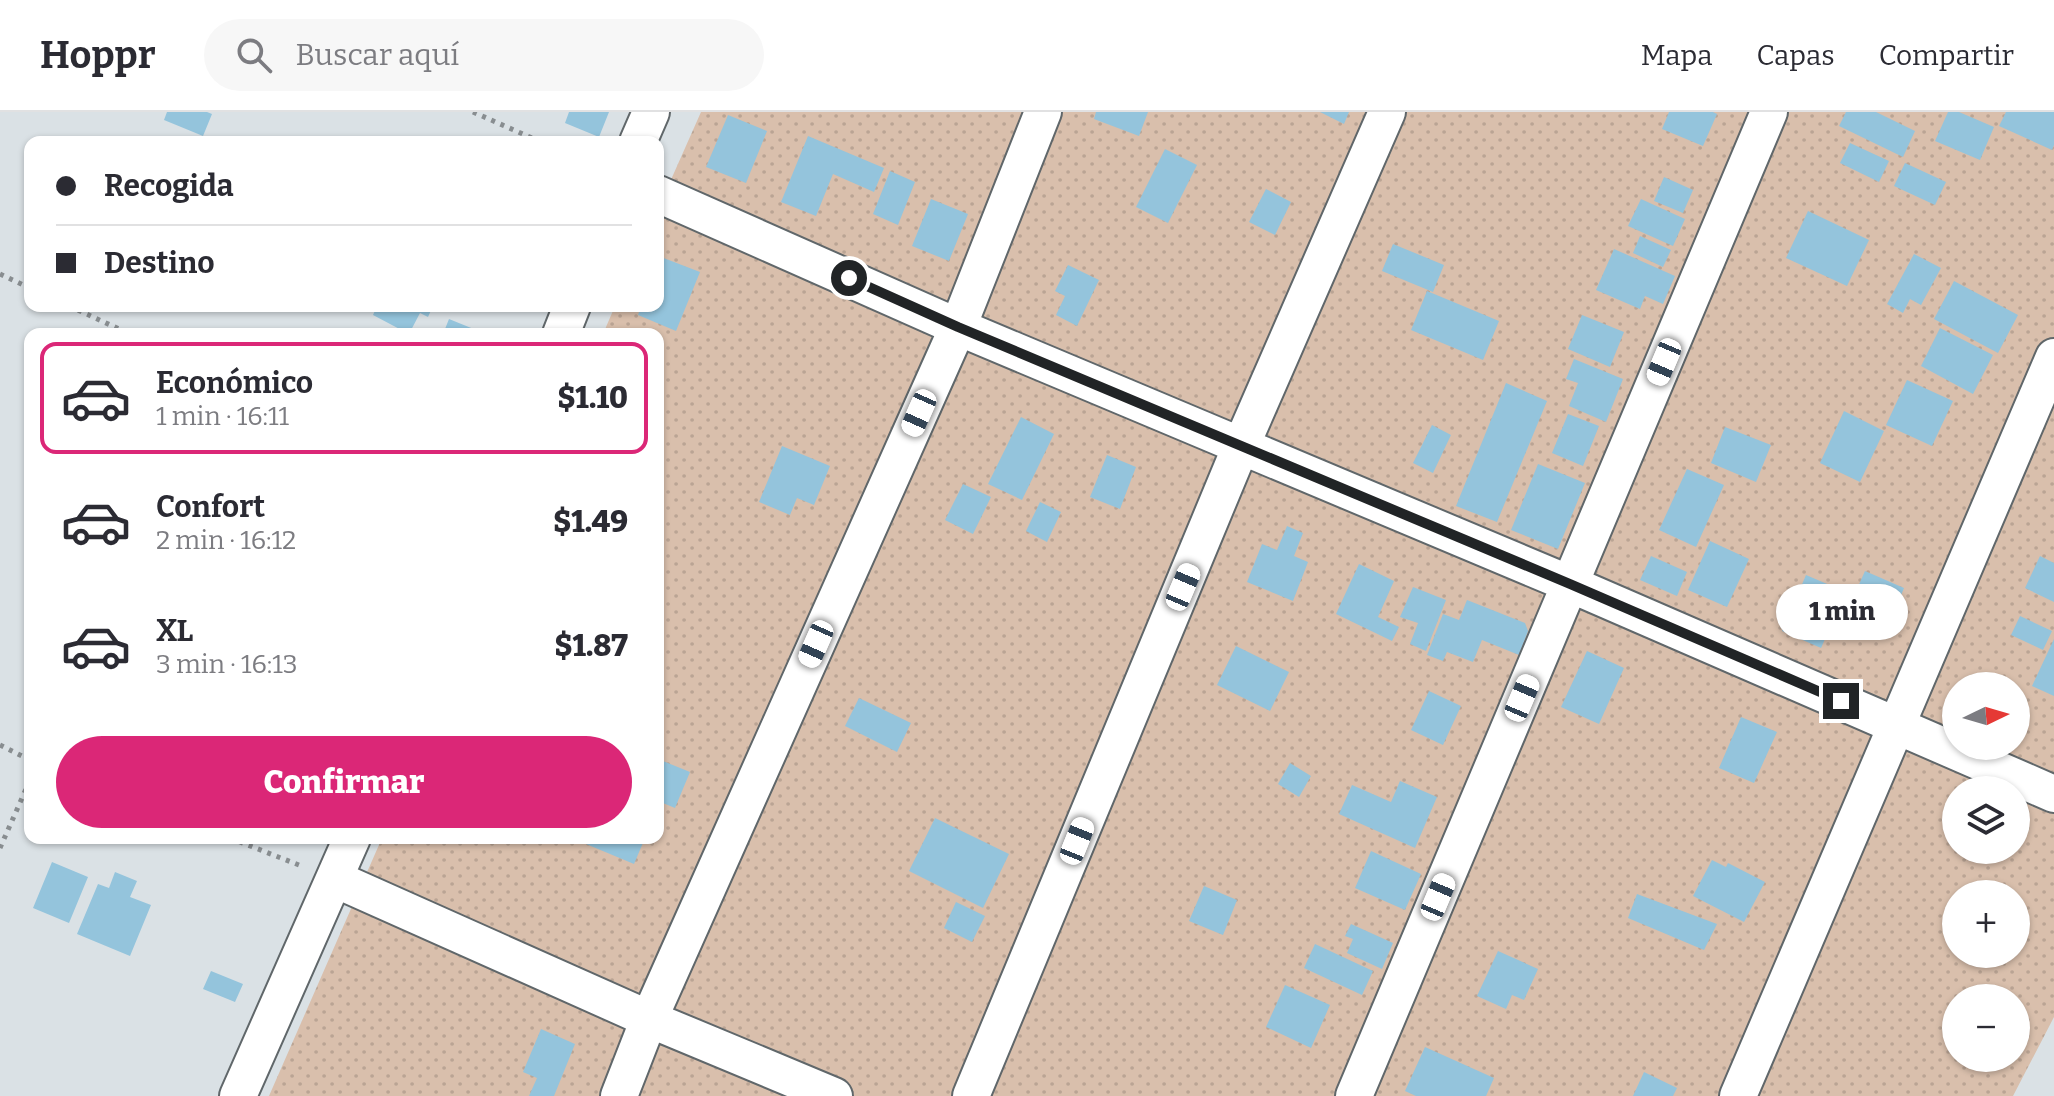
<!DOCTYPE html>
<html lang="es">
<meta charset="utf-8">
<style>
:root{--surface:#fff;--page:#f7f7f7;--text:#2b2b33;--muted:#7c7c81;--line:#e1e1e2;--accent:#db2777}
body{margin:0;font-family:Bitter,serif;background:var(--page);color:var(--text);height:100vh;display:flex;flex-direction:column;font-size:30px;white-space:nowrap}
*{box-sizing:border-box;margin:0}
p{font-size:26px;color:var(--muted)}
.icon{flex:none;width:44px;height:44px;fill:none;stroke:currentColor;stroke-width:2;stroke-linecap:round;stroke-linejoin:round}
.map{position:relative;flex:1;overflow:hidden}
.details{position:absolute;left:24px;top:216px;width:640px;height:516px;display:flex;flex-direction:column;background:var(--surface);border-radius:16px;box-shadow:0 2px 6px #0004}
.details>*{flex:none}
.hud{position:absolute;left:24px;top:24px;width:640px;height:176px;border-radius:16px;box-shadow:0 2px 6px #0004;display:grid;align-content:center;height:176px;padding:0 32px;background:var(--surface)}
.needle{width:52px;rotate:85deg}
.fabs{position:absolute;left:1942px;top:560px;display:grid;gap:16px}
.fabs a{display:grid;place-items:center;width:88px;height:88px;border-radius:50%;background:var(--surface);box-shadow:0 2px 6px #0004;font-size:40px}
.end{position:absolute;width:36px;height:36px;margin:-18px;border:10px solid #212426;background:#fff;box-shadow:0 0 0 4px #fff}
.from{border-radius:50%}
.bubble{position:absolute;height:56px;border-radius:28px;background:var(--surface);box-shadow:0 2px 6px #0004;font-size:26px;font-weight:800;line-height:56px;text-align:center}
.car{position:absolute;width:24px;height:48px;margin:-24px -12px;border-radius:10px;box-shadow:0 0 6px 2px #0007;background:linear-gradient(#fff 24%,#345 0 40%,#fff 0 76%,#345 0 86%,#fff 0)}
.hud b{display:flex;align-items:center;gap:28px;height:76px;font-size:30px}
.hud b+b{border-top:2px solid var(--line)}
.hud i{width:20px;height:20px;background:var(--text)}
ul{padding:14px 0 0;list-style:none}
li{display:flex;align-items:center;gap:24px;height:112px;margin:0 16px 12px;padding:0 16px;border:4px solid transparent;border-radius:16px}
li div{flex:1}
li b{display:block;font-size:30px}
li em{font-style:normal;font-weight:800}
li.selected{border-color:var(--accent)}
li>.icon{width:72px;height:72px;stroke-width:1.5}
.cta{display:flex;gap:16px;margin-top:auto;padding:16px 32px}
.cta a{flex:1;height:92px;border-radius:48px;background:var(--accent);color:#fff;font-size:32px;font-weight:800;line-height:92px;text-align:center}
header{display:flex;align-items:center;gap:48px;box-sizing:border-box;height:112px;padding:0 40px;background:var(--surface);border-bottom:2px solid var(--line)}
header strong{font-size:38px}
nav{display:flex;gap:44px;margin-inline-start:auto;font-size:28px}
.search{width:560px;height:72px;background:var(--page);display:flex;align-items:center;gap:20px;box-sizing:border-box;padding:0 28px;border-radius:44px;color:var(--muted);font-size:30px}
.map>svg:first-child{display:block}
.grass{fill:url(#grass-dots);fill-rule:evenodd}
.building{fill:#94c4dc}
.lines{fill:none;stroke-linecap:round;stroke-linejoin:round}
.minor-casing{stroke:#60676a;stroke-width:40}
.path{stroke:#888d90;stroke-width:5;stroke-dasharray:4 6;stroke-linecap:butt}
.minor{stroke:#fff;stroke-width:36}
.route{stroke:#212426;stroke-width:10}
</style>
<header>
<strong>Hoppr</strong>
<div class="search"><svg class="icon" aria-label="search" viewBox="0 0 24 24"><circle cx="10" cy="10" r="6"/><path d="M15 15l6 6"/></svg>Buscar aquí</div>
<nav><a>Mapa</a><a>Capas</a><a>Compartir</a></nav>
</header>
<div class="map">
<svg width="2054" height="984" viewBox="0 0 2054 984">
<defs>
<pattern id="grass-dots" width="8" height="8" patternUnits="userSpaceOnUse" patternTransform="scale(2)"><rect width="8" height="8" fill="#d9bfac"/><path d="M2 2h.1M6 6h.1" fill="none" stroke="#baa494" stroke-width="1.8" stroke-linecap="round"/></pattern>
</defs>
<rect width="100%" height="100%" fill="#dae1e5"/>
<!-- grass -->
<path class="grass" d="M701 0H2054V905L2013 984H269L382 726H658V222H603L615 194H658V97ZM1956 574H2016V634H1956ZM1956 678H2016V738H1956ZM1956 782H2016V842H1956ZM1956 886H2016V946H1956Z"/>
<!-- building -->
<path class="building" d="M167 0H207L212 2 203 24 164 8Z
M569 0H609L599 25 565 11Z
M1096 0H1148L1139 24 1094 7Z
M1320 0H1349L1344 12Z
M1669 0H1713L1717 2 1703 34 1662 17Z
M1846 0H1876L1915 19 1903 45 1839 14Z
M1948 0H1959L1994 15 1980 48 1935 29Z
M2006 0H2054V33L2052 38 1999 14Z
M728 3 767 19 746 71 706 55Z
M808 24 884 56 874 80 833 62 816 104 781 90Z
M1850 31 1889 49 1879 70 1840 51Z
M1165 37 1197 53 1168 111 1136 95Z
M1905 51 1946 70 1935 93 1894 74Z
M890 59 915 70 898 113 873 102Z
M1664 65 1693 78 1683 101 1654 89Z
M1266 77 1291 90 1275 123 1249 110Z
M931 87 968 102 949 149 912 134Z
M1641 87 1685 107 1673 134 1628 114Z
M1808 99 1869 128 1847 174 1786 146Z
M1640 124 1671 138 1663 155 1633 141Z
M1393 132 1444 153 1433 180 1382 159Z
M1614 137 1675 164 1663 192 1645 184 1640 197 1596 178Z
M1914 142 1941 156 1921 193 1910 187 1903 201 1887 192Z
M661 145 700 160 676 219 638 203 641 194H658V153Z
M1068 153 1099 168 1077 214 1056 203 1065 184 1055 179Z
M1954 169 2018 203 1998 241 1934 207Z
M1427 179 1499 209 1483 248 1411 218Z
M377 194H433L428 205 420 201 409 222 373 203Z
M1582 203 1624 220 1610 255 1568 237Z
M449 207 486 222H443Z
M1940 216 1993 243 1973 282 1921 254Z
M1574 247 1623 267 1606 310 1569 294 1578 271 1566 267Z
M1907 268 1953 289 1932 334 1886 313Z
M1506 271 1547 289 1497 410 1456 394Z
M1844 299 1884 319 1860 370 1820 351Z
M1568 302 1599 314 1583 354 1552 341Z
M1021 305 1054 322 1022 388 988 372Z
M1432 313 1451 323 1433 361 1413 351Z
M1725 315 1771 333 1756 370 1711 351Z
M782 334 830 354 814 393 797 386 790 403 759 390Z
M1107 343 1136 355 1120 397 1090 385Z
M1538 352 1585 371 1558 437 1511 418Z
M1687 357 1724 373 1696 435 1659 418Z
M963 372 991 385 973 422 945 408Z
M1040 390 1061 400 1047 430 1026 419Z
M1287 414 1303 421 1294 444 1308 450 1293 489 1247 470 1262 432 1277 438Z
M1710 429 1749 447 1727 495 1688 478Z
M1651 444 1687 460 1677 484 1640 468Z
M2040 444 2054 451V490L2025 476Z
M1359 452 1394 469 1378 505 1399 515 1392 529 1336 502Z
M1865 459 1904 476 1885 522 1845 504Z
M1806 463 1846 480 1821 536 1782 519Z
M1413 475 1446 488 1426 539 1410 532 1418 511 1400 505Z
M1467 488 1525 511 1528 519 1519 543 1482 528 1473 550 1447 540 1443 549 1427 543 1443 502 1459 508Z
M2020 504 2052 519 2043 538 2011 523Z
M2054 527V584L2032 574Z
M1236 534 1289 560 1270 599 1217 573Z
M1587 539 1624 556 1599 612 1561 595Z
M1429 579 1461 594 1443 633 1411 618Z
M859 586 911 611 897 640 845 614Z
M1741 605 1777 620 1754 671 1719 656Z
M658 647 690 660 675 696 658 689Z
M1290 651 1311 664 1299 685 1278 672Z
M1400 669 1437 685 1415 736 1339 702 1352 673 1391 690Z
M935 706 1009 742 983 796 909 759Z
M589 726H645L634 752 586 732Z
M1371 739 1421 762 1405 798 1355 776Z
M1712 748 1726 755 1728 751 1765 770 1744 810 1693 784Z
M52 750 88 765 69 811 33 796Z
M115 760 137 769 130 785 151 793 130 844 77 822 98 772 109 776Z
M1204 774 1237 788 1223 823 1189 809Z
M1637 782 1717 812 1704 838 1628 806Z
M956 790 985 804 972 830 944 816Z
M1351 812 1393 831 1382 857 1347 841 1353 827 1345 824Z
M1315 832 1373 859 1362 883 1304 856Z
M1498 839 1538 857 1524 888 1512 883 1506 897 1477 884Z
M211 859 243 872 235 890 203 877Z
M1285 873 1330 893 1311 936 1266 915Z
M541 917 575 932 554 984H529L537 966 523 960Z
M1425 935 1494 966 1486 984H1416L1405 979Z
M1644 960 1677 976 1673 984H1633Z"/>
<g class="lines">
<defs>
<path id="minor" d="M638 30 651 0
M658 82 958 215 1570 472 2054 682
M561 222 572 194
M335 767 649 907 834 984
M238 984 352 726
M619 984 649 907 958 215 1043 0
M971 984 1241 334 1387 0
M1354 984 1769 0
M1738 984 2054 245"/>
</defs>
<!-- minor casing -->
<use href="#minor" class="minor-casing"/>
<!-- path -->
<path class="path" d="M473 0 541 30
M0 162 30 176
M69 194 130 222
M0 633 30 648
M230 726 304 755
M0 736 30 668"/>
<!-- minor -->
<use href="#minor" class="minor"/>
</g>
<g class="lines">
<!-- route -->
<path class="route" d="M849 166 958 215 1570 472 1841 589"/>
</g>
</svg>
<div class="fabs">
<a><svg class="needle" viewBox="-14 -14 28 28"><path d="M0-13l5 13h-10z" fill="#e53935"/><path d="M0 13l5-13h-10z" fill="#7c7c81"/></svg></a>
<a><svg class="icon" aria-label="layers" viewBox="0 0 24 24"><path d="M12 4l9 5-9 5-9-5zM3 14l9 5 9-5"/></svg></a>
<a>+</a>
<a>−</a>
</div>
<i class="end from" style="left:849px;top:166px"></i>
<i class="end" style="left:1841px;top:589px"></i>
<div class="bubble" style="left:1776px;top:472px;width:132px">1 min</div>
<i class="car" style="left:1664px;top:250px;rotate:203deg"></i>
<i class="car" style="left:919px;top:301px;rotate:204deg"></i>
<i class="car" style="left:1183px;top:475px;rotate:23deg"></i>
<i class="car" style="left:816px;top:532px;rotate:204deg"></i>
<i class="car" style="left:1522px;top:586px;rotate:23deg"></i>
<i class="car" style="left:1077px;top:729px;rotate:22deg"></i>
<i class="car" style="left:1438px;top:785px;rotate:23deg"></i>
<div class="hud">
<b><i class="from"></i>Recogida</b>
<b><i></i>Destino</b>
</div>
<section class="details">
<ul>
<li class="selected"><svg class="icon" aria-label="car" viewBox="0 0 24 24"><path d="M5 17H2v-5l4-1 3-4h7l3 4 3 1v5h-3M9 17h6M6 11h13"/><circle cx="7" cy="17" r="2"/><circle cx="17" cy="17" r="2"/></svg><div><b>Económico</b><p>1 min · 16:11</p></div><em>$1.10</em></li>
<li><svg class="icon" aria-label="car" viewBox="0 0 24 24"><path d="M5 17H2v-5l4-1 3-4h7l3 4 3 1v5h-3M9 17h6M6 11h13"/><circle cx="7" cy="17" r="2"/><circle cx="17" cy="17" r="2"/></svg><div><b>Confort</b><p>2 min · 16:12</p></div><em>$1.49</em></li>
<li><svg class="icon" aria-label="car" viewBox="0 0 24 24"><path d="M5 17H2v-5l4-1 3-4h7l3 4 3 1v5h-3M9 17h6M6 11h13"/><circle cx="7" cy="17" r="2"/><circle cx="17" cy="17" r="2"/></svg><div><b>XL</b><p>3 min · 16:13</p></div><em>$1.87</em></li>
</ul>
<div class="cta"><a>Confirmar</a></div>
</section>
</div>
